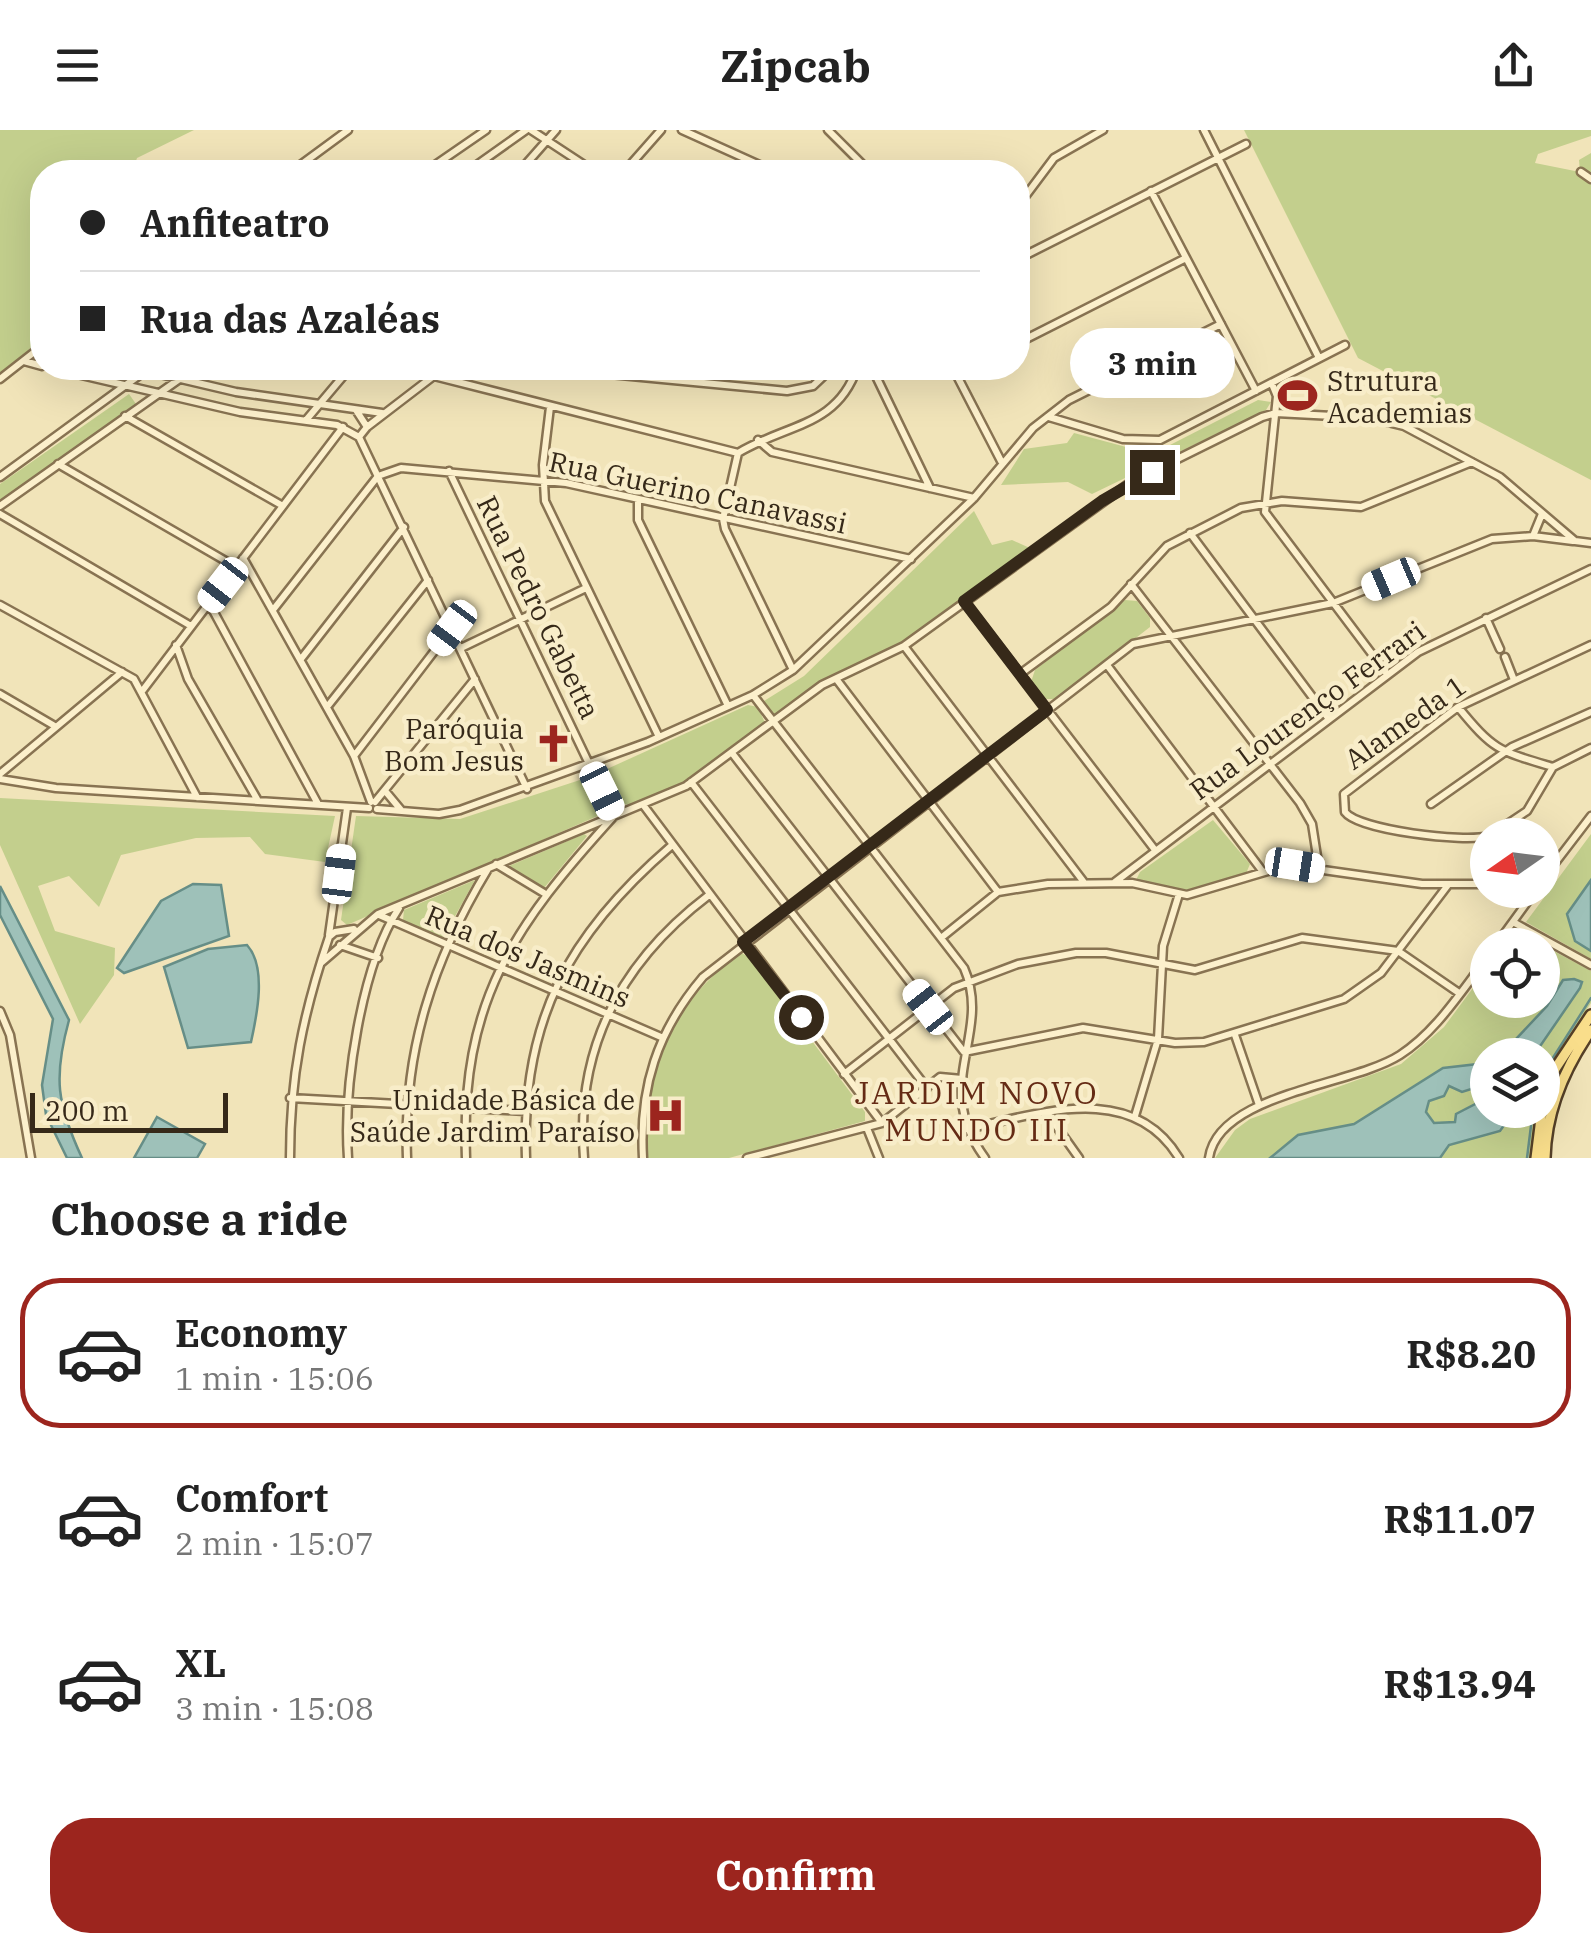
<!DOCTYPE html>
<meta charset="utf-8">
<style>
:root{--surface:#fff;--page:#f6f6f6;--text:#222;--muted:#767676;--line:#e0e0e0;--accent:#9c251e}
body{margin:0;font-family:"IBM Plex Serif",serif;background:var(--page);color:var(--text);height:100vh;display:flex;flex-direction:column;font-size:38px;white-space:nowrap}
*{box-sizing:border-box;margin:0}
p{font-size:32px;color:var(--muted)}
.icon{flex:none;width:55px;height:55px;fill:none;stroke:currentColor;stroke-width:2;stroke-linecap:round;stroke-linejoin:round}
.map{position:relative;height:1028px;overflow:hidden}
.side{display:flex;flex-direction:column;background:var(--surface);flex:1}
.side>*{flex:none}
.hud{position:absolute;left:30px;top:30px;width:1000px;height:220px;border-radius:40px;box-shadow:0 10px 40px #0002;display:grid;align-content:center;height:220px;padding:0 50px;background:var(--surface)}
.needle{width:65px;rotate:256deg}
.tools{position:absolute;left:1470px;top:688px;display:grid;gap:20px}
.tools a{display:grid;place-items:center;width:90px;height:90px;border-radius:50%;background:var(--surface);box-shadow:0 10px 40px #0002;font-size:50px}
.scale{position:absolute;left:30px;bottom:25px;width:198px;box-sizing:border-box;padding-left:10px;border:5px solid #362919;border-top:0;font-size:28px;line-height:35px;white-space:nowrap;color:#362919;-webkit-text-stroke:8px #f8edc9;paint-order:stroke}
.end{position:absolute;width:45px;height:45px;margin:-22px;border:12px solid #362919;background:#fff;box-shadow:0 0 0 5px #fff}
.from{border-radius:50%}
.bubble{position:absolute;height:70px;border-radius:35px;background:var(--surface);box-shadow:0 10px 40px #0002;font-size:32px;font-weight:700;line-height:70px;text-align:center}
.car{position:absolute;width:30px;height:60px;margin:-30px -15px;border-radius:12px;box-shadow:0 0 8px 2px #0007;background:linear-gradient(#fff 24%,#345 0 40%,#fff 0 76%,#345 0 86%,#fff 0)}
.hud b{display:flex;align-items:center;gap:35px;height:95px;font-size:38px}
.hud b+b{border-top:2px solid var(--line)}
.hud i{width:25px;height:25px;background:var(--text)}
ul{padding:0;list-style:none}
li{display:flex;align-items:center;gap:30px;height:150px;margin:0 20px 15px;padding:0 30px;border:5px solid transparent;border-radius:40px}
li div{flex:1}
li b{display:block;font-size:38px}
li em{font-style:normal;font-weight:700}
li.active{border-color:var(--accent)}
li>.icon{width:90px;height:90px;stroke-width:1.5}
h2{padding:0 50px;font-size:45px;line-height:120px}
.primary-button{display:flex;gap:20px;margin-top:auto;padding:20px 50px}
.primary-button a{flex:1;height:115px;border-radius:40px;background:var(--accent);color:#fff;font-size:40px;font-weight:700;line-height:115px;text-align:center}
header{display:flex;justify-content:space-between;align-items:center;height:130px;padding:0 50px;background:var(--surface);font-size:45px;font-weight:700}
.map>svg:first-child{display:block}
.green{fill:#c3cf8d}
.water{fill:#9ec1b9;stroke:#668e87;stroke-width:2.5}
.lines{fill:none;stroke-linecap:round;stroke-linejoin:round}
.stream{stroke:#668e87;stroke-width:2.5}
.street-casing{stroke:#887352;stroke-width:11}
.primary-casing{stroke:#554028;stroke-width:14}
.street{stroke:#fcf0cc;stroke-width:6}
.primary{stroke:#f9de8b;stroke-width:9}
.route{stroke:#362919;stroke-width:12}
.labels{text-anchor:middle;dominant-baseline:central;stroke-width:9;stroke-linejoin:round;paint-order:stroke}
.poi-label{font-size:28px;fill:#362919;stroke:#f8edc9;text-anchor:end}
.street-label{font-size:28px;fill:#362919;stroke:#f8edc9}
.quarter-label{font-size:32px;letter-spacing:2.5px;fill:#652b15;stroke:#f8edc9}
</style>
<header><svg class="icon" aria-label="menu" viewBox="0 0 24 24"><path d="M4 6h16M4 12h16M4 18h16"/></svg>Zipcab<svg class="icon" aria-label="share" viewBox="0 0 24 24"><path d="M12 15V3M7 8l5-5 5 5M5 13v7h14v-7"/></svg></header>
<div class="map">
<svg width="1591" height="1028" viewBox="0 0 1591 1028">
<rect width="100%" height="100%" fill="#f1e4b9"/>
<!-- green -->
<path class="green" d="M0 0H194L137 28 132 42H42V210L0 243Z
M1244 0H1591V6L1538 24 1535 33 1580 42 1579 30 1591 23V350L1358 228Z
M129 264 136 274 0 372V354Z
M1258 270 1271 272 1266 280 1092 364 1068 352 1001 355 1024 319 1067 313 1074 303 1141 321 1170 315Z
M974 381 992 415 1012 410 1032 419 879 530 818 553 774 585 764 571 804 546Z
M1125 470 1137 471 1150 488V497L1057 569H1043L1031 552 1035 540Z
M748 575 758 577 765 593C740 614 649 690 618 672L606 649 607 639Z
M583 649 601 674 600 685 347 795 341 790 356 686 460 689Z
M0 668 335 686 325 732 265 724 250 707 196 708 121 725 99 777 69 746 38 756 55 801 115 818 114 845 80 894 0 715Z
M1213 690 1250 734 1245 746 1189 763 1136 750 1140 742Z
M584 704 587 706 544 758 509 736Z
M1591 704V829L1526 792Z
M475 750 443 808 403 790 404 780Z
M1516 804H1522L1591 841V873L1555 927 1543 957 1542 925H1488V980H1536L1531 1028H1215L1235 1000 1250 989 1401 934 1444 897 1487 839 1488 870H1542V815H1506Z
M740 822 750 828 865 982V991L729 1028H647C639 935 669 880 740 822Z"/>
<!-- water -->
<path class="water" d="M1591 750V821L1575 811 1567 784Z
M193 754 221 755 229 806 124 843 117 838 161 771Z
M0 756 69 890C53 948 57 974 82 1028H67L46 985 42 955 53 889 0 785Z
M247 815C267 837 257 885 251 912L188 918 164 837 208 819Z
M1574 849 1582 852 1580 858 1534 925H1501L1547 876 1563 850Z
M1487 933V954L1462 962 1449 956 1444 966 1429 971 1426 982 1434 993 1455 992 1456 984 1487 968 1488 980H1515L1500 1001 1449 1015 1440 1028H1270L1298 1005 1354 994 1443 938Z
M157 987 205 1014 197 1028H134Z"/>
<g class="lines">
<!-- stream -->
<path class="stream" d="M1542 945 1591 868
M1527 1028 1533 980"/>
<defs>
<path id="street" d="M531 0 595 42
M682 0 775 42
M828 0 870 42
M1204 0 1319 228
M291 42 348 0
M425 42 486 0
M467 42 526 0
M519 42 556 0
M624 42 661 0
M1581 42 1591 49
M1151 61 1256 261
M1018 76 1054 28 1103 0
M1018 129 1246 14
M1018 213 1186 128
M24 231 42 236
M51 238 240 282 337 295 359 307 367 297 356 280
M134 238 236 262 382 283
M547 238 787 261 813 256 832 238
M872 238 930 358
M953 238 1001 331
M956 244 968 238
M434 246 738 323
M0 249 42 216
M1272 254 1277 266 1265 382 1387 544
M550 277 543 335 545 371 659 607
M125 286 283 376
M1049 287 1123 309 1160 310 1345 215
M307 289 350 238
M367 297 444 238
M359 307 527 659
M758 310 772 322 974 368
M738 323 723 389 725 399 793 540
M738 323C786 294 837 297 857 238
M58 334 236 437
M449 341 614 686C514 796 460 871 466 1028
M0 347 145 241
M638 369V390L728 576
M0 376 195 238
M0 384 191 496
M1190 403 1328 588
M1533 406 1542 384
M243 428 354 626 371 672
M1131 454 1300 673 1312 694 1319 739
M964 471 1155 720
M209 473 318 674
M0 475 134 549 197 667
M273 480 378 346 401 338 566 353 911 429
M1486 488 1500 519
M176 515 188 549 257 669
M904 516 1083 751
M461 518 586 458
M1505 527 1514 550
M301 529 404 397
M1107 535 1263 742
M1020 544 1111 477 1167 416 1241 378 1282 371 1361 377 1472 332
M837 550 998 762
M143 560 343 297
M0 564 53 595
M753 565 964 838C993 904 930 954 985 1028
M327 577 428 450
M1458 577C1494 621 1499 621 1553 637L1591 618
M732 623 964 922 1083 898 1175 913 1204 912 1344 869 1381 843 1448 755
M354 626 452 498
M0 644 122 542
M0 649 56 658 369 678
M691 652 927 958
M386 662 401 680
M375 672 475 549
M1431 674 1512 617 1591 582
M644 676 882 993
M377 679 439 684 460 680 648 612 753 565 793 540 974 368 1033 298 1069 270 1221 194
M1491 705 1527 681 1553 637
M1488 706C1465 713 1358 700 1345 682L1344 664 1458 577 1591 515
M496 734 544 763
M1542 750 1591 686
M1115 752 1418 522 1591 439
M379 785 661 907
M1513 792 1591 835
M329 805 347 678
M941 808 998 762 1048 754 1132 753 1187 765 1288 735 1422 754H1488
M340 815 378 828
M1496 815 1536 760
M321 833 378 784 686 656 822 555 904 516 1131 352 1262 287 1276 283 1371 288 1404 296 1500 347 1575 411 1591 413
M0 881 10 905 31 1028
M1235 905 1259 975
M844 944 954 858 1018 834 1076 823H1106L1195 840 1302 808 1398 821 1459 863
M290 968 525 981
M1047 983 1079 1028
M1135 986 1158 909 1163 816 1179 764
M867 998 879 1028
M966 999C1039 984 1132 950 1179 1028
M290 1028C290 946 303 884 329 807L335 802 354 799
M348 1028C343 959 361 836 399 778
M407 1028C403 921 433 830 488 739
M526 1028C521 890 569 804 671 716
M584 1028C575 916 622 831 709 765
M643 1028C639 958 657 901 703 847L1133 514 1333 473 1492 409 1533 406 1573 411
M747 1028 882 993 940 947 962 949
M1209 1028C1218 963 1352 956 1400 925 1437 901 1461 861 1488 827"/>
<path id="primary" d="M1542 977 1555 939 1591 885
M1536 1028 1542 980
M1545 1028C1546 981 1564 939 1591 900"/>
</defs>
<!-- street casing -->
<use href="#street" class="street-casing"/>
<!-- primary casing -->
<use href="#primary" class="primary-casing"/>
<!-- street -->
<use href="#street" class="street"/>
<!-- primary -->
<use href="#primary" class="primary"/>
</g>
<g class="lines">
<!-- route -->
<path class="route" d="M801 887 743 812 1047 580 964 471 1102 371 1152 342"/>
</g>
<!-- icons -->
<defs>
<symbol id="stadium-bare" viewBox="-9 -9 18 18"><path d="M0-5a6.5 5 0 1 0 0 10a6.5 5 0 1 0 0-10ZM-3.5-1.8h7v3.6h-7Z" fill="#9c251e" stroke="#f8edc9" stroke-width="2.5" paint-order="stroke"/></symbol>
<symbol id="church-bare" viewBox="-9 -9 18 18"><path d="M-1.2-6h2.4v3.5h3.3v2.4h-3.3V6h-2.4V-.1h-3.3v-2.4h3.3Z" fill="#9c251e" stroke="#f8edc9" stroke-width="2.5" paint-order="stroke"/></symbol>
<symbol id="hospital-bare" viewBox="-9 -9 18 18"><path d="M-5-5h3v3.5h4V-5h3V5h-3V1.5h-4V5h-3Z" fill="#9c251e" stroke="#f8edc9" stroke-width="2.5" paint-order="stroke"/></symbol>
</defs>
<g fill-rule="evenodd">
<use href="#stadium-bare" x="1270" y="238" width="55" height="55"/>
<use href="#church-bare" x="526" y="586" width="55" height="55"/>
<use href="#hospital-bare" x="638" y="958" width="55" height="55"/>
</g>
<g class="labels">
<!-- poi labels -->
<g class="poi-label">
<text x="1327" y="250" text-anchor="start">Strutura<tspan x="1327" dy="32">Academias</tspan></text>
<text x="524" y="598">Paróquia<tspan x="524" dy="32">Bom Jesus</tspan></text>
<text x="635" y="969">Unidade Básica de<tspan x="635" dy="32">Saúde Jardim Paraíso</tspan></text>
</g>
<!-- street labels -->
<g class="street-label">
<text transform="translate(698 362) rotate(12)">Rua Guerino Canavassi</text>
<text transform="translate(539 477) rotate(64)">Rua Pedro Gabetta</text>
<text transform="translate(1307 580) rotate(-36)">Rua Lourenço Ferrari</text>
<text transform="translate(1405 592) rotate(-35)">Alameda 1</text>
<text transform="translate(528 826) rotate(23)">Rua dos Jasmins</text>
</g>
<!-- quarter labels -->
<g class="quarter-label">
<text x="977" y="962">JARDIM NOVO<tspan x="977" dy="37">MUNDO III</tspan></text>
</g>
</g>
</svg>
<div class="tools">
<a><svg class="needle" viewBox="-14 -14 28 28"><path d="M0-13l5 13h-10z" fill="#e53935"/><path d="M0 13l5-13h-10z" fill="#767676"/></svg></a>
<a><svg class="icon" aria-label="locate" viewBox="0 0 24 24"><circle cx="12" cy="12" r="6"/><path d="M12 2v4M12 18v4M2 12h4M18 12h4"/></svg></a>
<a><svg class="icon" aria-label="layers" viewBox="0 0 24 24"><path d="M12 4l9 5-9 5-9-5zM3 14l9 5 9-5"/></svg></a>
</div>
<div class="scale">200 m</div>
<i class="end from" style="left:801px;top:887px"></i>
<i class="end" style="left:1152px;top:342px"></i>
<div class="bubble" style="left:1070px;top:198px;width:165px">3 min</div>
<i class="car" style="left:1391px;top:449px;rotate:247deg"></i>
<i class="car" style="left:223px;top:455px;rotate:218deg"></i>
<i class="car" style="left:452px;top:498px;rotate:217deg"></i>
<i class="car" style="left:602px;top:661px;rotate:154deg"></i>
<i class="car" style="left:1295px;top:735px;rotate:99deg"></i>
<i class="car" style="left:339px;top:744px;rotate:7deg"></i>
<i class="car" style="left:928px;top:877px;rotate:322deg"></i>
<div class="hud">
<b><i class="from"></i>Anfiteatro</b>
<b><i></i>Rua das Azaléas</b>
</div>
</div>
<section class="side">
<h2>Choose a ride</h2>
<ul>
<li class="active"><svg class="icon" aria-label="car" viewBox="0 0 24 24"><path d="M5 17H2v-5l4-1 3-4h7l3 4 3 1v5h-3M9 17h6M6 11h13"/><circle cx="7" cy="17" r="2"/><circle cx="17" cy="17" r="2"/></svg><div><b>Economy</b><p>1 min · 15:06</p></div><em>R$8.20</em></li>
<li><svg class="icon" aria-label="car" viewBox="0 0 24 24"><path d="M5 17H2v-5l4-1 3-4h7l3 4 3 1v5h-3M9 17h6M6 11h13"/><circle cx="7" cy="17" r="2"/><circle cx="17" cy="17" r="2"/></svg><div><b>Comfort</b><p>2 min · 15:07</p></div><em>R$11.07</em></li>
<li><svg class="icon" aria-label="car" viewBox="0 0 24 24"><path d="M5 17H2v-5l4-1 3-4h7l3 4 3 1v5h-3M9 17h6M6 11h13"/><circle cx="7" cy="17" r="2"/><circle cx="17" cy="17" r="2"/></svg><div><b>XL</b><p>3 min · 15:08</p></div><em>R$13.94</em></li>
</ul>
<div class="primary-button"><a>Confirm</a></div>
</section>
